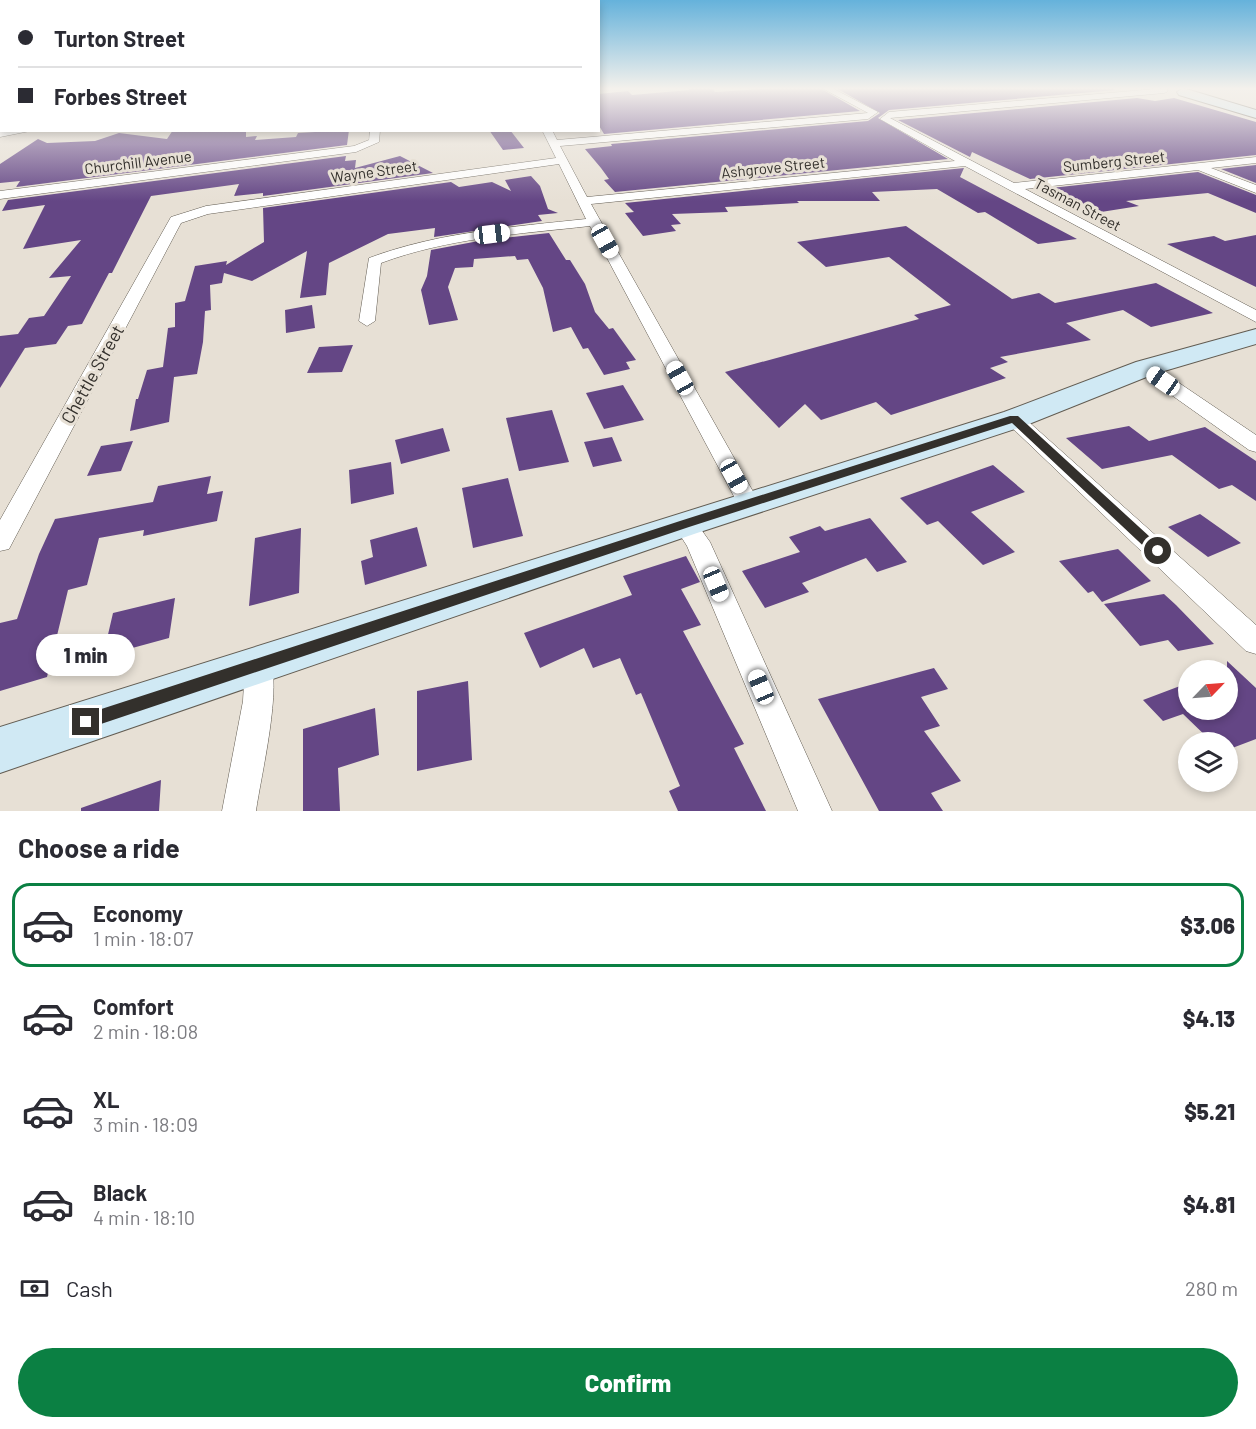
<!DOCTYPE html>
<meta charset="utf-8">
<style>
:root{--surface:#fff;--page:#f2f2f3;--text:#2b2b33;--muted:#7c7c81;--line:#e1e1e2;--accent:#0b8043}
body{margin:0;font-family:Barlow,sans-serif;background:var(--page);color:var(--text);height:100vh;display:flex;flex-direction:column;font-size:22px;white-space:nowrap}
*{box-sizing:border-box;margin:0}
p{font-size:20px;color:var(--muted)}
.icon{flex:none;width:33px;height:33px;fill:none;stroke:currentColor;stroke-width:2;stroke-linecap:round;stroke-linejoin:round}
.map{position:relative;height:811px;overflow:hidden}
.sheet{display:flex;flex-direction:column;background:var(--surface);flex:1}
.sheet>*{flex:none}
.top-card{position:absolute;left:0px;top:0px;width:600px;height:132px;box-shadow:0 3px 9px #0003;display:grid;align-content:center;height:132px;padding:0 18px;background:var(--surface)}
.needle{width:39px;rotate:65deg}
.controls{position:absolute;left:1178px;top:660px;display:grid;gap:12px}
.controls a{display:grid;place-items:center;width:60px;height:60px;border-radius:50%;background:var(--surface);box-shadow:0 3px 9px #0003;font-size:30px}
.end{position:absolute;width:27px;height:27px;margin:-14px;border:8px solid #33302c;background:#fff;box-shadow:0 0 0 3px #fff}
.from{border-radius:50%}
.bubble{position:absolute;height:42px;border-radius:21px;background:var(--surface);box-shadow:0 3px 9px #0003;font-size:20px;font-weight:800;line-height:42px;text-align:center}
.car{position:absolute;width:18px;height:36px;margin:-18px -9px;border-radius:8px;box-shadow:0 0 4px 2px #0007;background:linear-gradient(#fff 24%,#345 0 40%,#fff 0 76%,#345 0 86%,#fff 0)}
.top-card b{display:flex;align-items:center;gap:21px;height:57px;font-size:22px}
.top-card b+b{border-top:2px solid var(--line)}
.top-card i{width:15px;height:15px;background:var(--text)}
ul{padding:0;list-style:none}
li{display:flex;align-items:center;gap:18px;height:84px;margin:0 12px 9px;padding:0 6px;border:3px solid transparent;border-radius:18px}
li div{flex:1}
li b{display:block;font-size:22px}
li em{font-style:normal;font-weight:800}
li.on{border-color:var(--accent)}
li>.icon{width:54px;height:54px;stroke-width:1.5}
h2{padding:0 18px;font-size:27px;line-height:72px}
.pay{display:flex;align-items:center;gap:15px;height:66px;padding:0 18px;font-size:22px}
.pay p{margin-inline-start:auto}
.primary-button{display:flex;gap:12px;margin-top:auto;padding:12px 18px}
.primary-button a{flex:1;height:69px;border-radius:36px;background:var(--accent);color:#fff;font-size:24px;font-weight:800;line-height:69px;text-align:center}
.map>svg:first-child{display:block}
.building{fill:#644685}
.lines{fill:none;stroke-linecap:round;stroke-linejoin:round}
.street-casing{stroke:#625c52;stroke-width:1}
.secondary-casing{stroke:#625c52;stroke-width:2}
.street{fill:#fff;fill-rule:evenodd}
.secondary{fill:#d0e9f4;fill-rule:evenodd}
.route{fill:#33302c}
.labels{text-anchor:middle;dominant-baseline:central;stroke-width:6;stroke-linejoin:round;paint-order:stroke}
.far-street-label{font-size:15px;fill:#33302c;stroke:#e7e0d5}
.street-label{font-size:18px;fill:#33302c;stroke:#e7e0d5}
</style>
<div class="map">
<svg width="1256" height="811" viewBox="0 0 1256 811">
<rect width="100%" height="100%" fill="#e7e0d5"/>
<!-- building -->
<path class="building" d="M688 88H712L715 92 776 88H820L860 111 604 134 598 124V94L628 91 632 95 689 90Z
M836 88H1109L1116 90 889 110 878 118 948 159 615 192 604 180 609 179 601 168 585 149 612 146 611 144 868 121 880 113Z
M1137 98 1155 101 1174 98 1256 122V155L1030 179 972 152 970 157 898 120Z
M173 130H246V137L257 136 255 140 296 137 298 133 349 130 347 145 16 187 20 181 0 183V164L38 139 47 143 95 141 119 133 167 139Z
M489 130H510L524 148 503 150Z
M346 156 345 161 356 160 355 168 400 156 433 173 263 196V193L234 196 239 184 151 196 112 273H109L82 324 68 326 56 344 25 348 0 388V336L18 334 29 318 44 316 71 276 49 278 81 240 23 249 45 205 2 211 8 200Z
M1256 165V183L1221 169Z
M964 168 960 177 1077 239 1038 244 985 212 978 213 937 189 872 192 880 201H797L799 203 725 207 728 212 672 214 681 224 671 225 676 231 643 236 625 213 634 212 625 203Z
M1198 172 1256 195V213L1208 193 1126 201 1139 206 1101 212 1051 188Z
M531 176 540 186 548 209 558 213 538 215 542 221 434 237 435 228 388 234 329 263 326 295 300 298 307 251 252 281 224 273 222 283 210 285 211 310 205 311 203 342 197 374 174 377 169 422 130 431 136 399H138L147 370 163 367 168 328 175 327V303L185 301 195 266 227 261 226 265 264 242 263 208 451 182 459 187 492 182 511 191 505 180Z
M906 226 1012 299 1039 293 1055 303 1156 283 1213 313 1151 327 1123 310 1066 323 1091 340 1000 357 1008 362 990 368 1006 378 891 415 876 402 821 420 805 404 779 428 725 372 919 319 914 315 951 305 889 257 826 267 797 242Z
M549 233 566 260H570L585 284 595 312 609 329 613 328 636 360 626 362 630 369 604 375 588 348 583 349 571 327 553 332 543 288 528 259 517 260 515 256 474 259 473 267 455 268 448 287 458 320 429 325 421 290 427 276 431 250 484 240Z
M1256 235V287L1167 244 1214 236 1225 241Z
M312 305 315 328 286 333 285 310Z
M353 345 342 372 307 373 319 347Z
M623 385 644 420 604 429 586 393Z
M552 410 569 462 519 471 506 418Z
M1129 426 1149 441 1205 427 1256 461V501L1232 485 1219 489 1172 455 1102 469 1066 438Z
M443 428 450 451 401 464 395 440Z
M612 437 622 461 593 467 584 442Z
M133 441 121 471 87 476 101 446Z
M391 462 394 494 351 504 349 470Z
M993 465 1025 492 971 512 1015 552 983 565 938 521 927 525 900 498Z
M211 476 207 494 223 491 217 521 143 536 144 530 99 538 87 585 68 590 47 677 0 691V623L17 619 39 554 55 519 153 502 158 486Z
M508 478 523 536 473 548 462 488Z
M1200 514 1241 543 1208 557 1168 527Z
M870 518 907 562 877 572 866 558 802 583 809 592 765 608 742 571 800 552 789 537 820 526 825 531Z
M417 527 427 566 365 585 361 561 373 557 370 540Z
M301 528 299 593 249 606 255 538Z
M1118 549 1151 581 1102 602 1093 591 1088 593 1059 561Z
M686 556 700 582 681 589 701 625 683 631 744 744 734 748 766 811H678L669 791 680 786 641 693 636 695 620 658 593 668 584 648 540 668 524 633 632 595 623 576Z
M1164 594 1176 605 1214 644 1178 651 1168 640 1140 646 1104 604Z
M175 598 169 638 103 656 113 613Z
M1227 661 1256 688V739L1227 750V742H1212L1183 714 1163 721 1143 700 1188 683V710H1227Z
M934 668 948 689 921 697 940 726 924 731 961 781 931 793 943 811H879L818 699Z
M468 681 472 760 417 771V691Z
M375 708 379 755 338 768 340 811H303V729Z
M161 780 159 811H81V808Z"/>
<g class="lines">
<defs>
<path id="street" d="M822 88H832L878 112 868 119 560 146 587 197 955 161 880 119 889 112 1167 88V92L1164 93 890 118 1014 183 1256 157V163L1211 168 1256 185V193L1198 170 1025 189 1256 310V322L965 166 591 204 760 504 757 510 749 512 741 510 738 504 590 226C519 234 448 238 381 263L375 321 367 326 359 321 369 258C439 232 512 227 586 219L559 164 208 214 181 223 9 549 0 551V520L171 217 206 206 556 158 542 130H552L557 140 868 113Z
M35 130 0 137V131Z
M370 130H380L379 142 356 152 0 199V191L354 146 369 140Z
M1145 363 1151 364 1256 435V452L1249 450 1139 372 1136 368 1139 364Z
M1014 413 1021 415 1256 625V654L1246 651 1007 423 1004 419 1007 415Z
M685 515 693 518 710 542 832 811H798L687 546 673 524 677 518Z
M259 651 269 655C283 686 261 775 256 811H222L243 701 245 664 249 655Z"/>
<path id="secondary" d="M1183 88 1256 110V118L1179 95 1177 92Z
M1256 329V344L1154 374 1024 426 697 533 0 773V727L1004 412 1136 362Z"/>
</defs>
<!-- street casing -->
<use href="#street" class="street-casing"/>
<!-- secondary casing -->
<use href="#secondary" class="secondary-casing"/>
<!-- street -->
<use href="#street" class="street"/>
<!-- secondary -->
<use href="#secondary" class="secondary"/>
</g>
<!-- sky -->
<linearGradient id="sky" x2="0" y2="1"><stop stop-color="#65b2db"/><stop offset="0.44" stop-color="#f4f1ec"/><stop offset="1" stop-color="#f4f1ec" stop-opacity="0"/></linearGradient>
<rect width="1256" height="201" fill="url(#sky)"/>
<!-- route -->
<path class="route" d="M1010 416H1018L1162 548 1164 551 1162 555H1153L1012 423 689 527 86 729 81 727 79 722 81 716 86 714 680 521Z"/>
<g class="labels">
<!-- far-street labels -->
<g class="far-street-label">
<text transform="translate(1114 161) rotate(-6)">Sumberg Street</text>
<text transform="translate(138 162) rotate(-7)">Churchill Avenue</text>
<text transform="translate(773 167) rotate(-6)">Ashgrove Street</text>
<text transform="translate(374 171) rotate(-8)">Wayne Street</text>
<text transform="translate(1078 204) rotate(28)">Tasman Street</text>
</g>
<!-- street labels -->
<g class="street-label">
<text transform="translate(92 374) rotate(-61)">Chettle Street</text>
</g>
</g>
</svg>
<div class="controls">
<a><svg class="needle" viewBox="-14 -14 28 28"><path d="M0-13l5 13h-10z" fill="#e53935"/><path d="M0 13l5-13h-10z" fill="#7c7c81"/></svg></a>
<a><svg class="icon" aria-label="layers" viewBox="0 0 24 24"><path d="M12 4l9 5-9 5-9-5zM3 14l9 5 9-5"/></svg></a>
</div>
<i class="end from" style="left:1158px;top:551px"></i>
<i class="end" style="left:86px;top:722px"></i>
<div class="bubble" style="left:36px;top:634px;width:99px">1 min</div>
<i class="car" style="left:492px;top:234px;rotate:83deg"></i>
<i class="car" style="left:605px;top:241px;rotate:151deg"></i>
<i class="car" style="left:680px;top:378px;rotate:331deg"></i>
<i class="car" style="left:1163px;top:381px;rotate:305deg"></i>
<i class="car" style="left:734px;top:476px;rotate:151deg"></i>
<i class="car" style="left:716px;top:584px;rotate:157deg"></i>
<i class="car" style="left:761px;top:687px;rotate:337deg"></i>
<div class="top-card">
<b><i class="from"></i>Turton Street</b>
<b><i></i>Forbes Street</b>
</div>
</div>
<section class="sheet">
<h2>Choose a ride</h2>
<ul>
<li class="on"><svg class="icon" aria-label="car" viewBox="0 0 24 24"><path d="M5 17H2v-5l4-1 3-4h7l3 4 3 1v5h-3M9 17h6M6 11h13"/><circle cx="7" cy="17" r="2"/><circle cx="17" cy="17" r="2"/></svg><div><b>Economy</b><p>1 min · 18:07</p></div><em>$3.06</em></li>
<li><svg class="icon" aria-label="car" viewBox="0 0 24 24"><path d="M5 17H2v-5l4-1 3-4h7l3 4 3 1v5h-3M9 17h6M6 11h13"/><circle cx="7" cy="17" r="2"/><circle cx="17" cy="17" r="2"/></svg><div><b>Comfort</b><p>2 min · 18:08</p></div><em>$4.13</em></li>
<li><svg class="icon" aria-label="car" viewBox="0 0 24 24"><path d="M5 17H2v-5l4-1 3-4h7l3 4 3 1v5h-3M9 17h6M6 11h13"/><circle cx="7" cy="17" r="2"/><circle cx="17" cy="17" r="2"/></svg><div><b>XL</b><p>3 min · 18:09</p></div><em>$5.21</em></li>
<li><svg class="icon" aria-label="car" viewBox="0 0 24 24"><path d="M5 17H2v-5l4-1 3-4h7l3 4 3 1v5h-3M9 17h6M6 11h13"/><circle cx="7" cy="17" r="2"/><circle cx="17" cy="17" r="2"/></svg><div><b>Black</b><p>4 min · 18:10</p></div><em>$4.81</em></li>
</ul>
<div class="pay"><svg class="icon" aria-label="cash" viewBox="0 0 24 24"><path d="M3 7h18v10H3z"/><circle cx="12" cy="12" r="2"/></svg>Cash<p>280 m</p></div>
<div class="primary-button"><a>Confirm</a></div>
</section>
